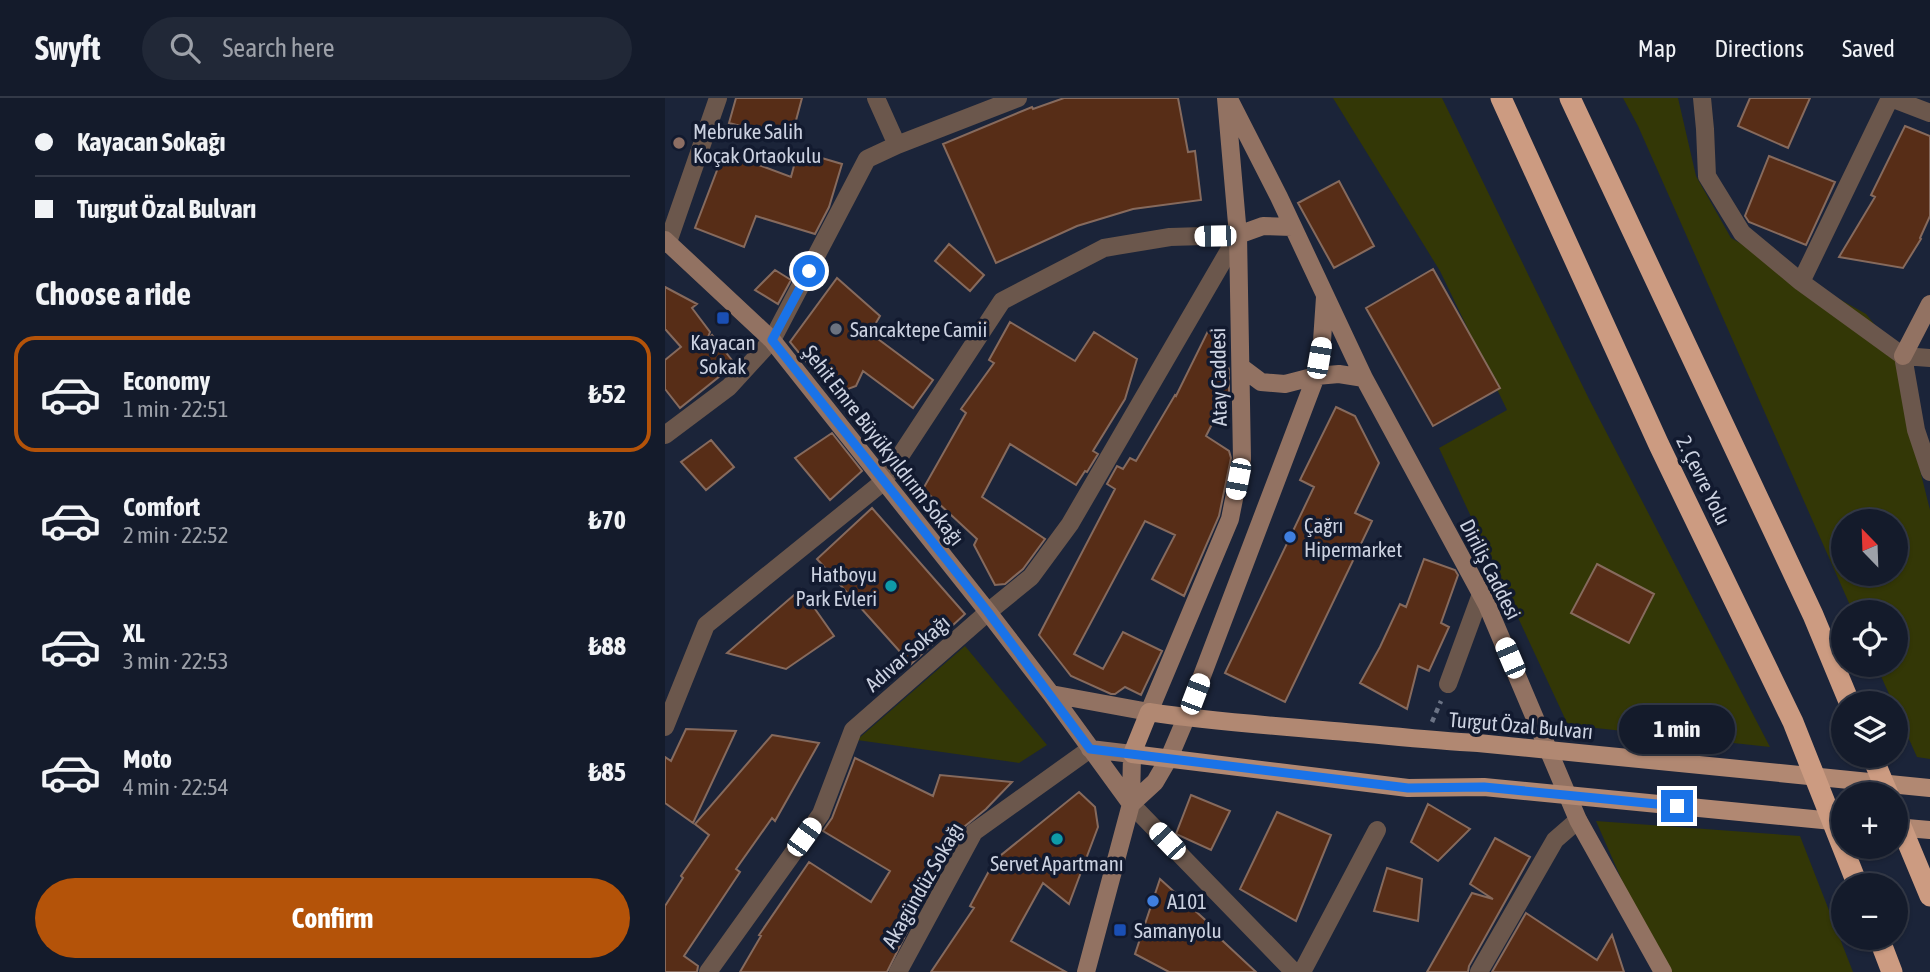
<!DOCTYPE html>
<meta charset="utf-8">
<style>
:root{--surface:#141b2b;--page:#212837;--text:#f1f3f6;--muted:#9da1a9;--line:#333947;--accent:#b45309}
body{margin:0;font-family:"Asap Condensed",sans-serif;background:var(--page);color:var(--text);height:100vh;display:flex;flex-direction:column;font-size:26px;white-space:nowrap}
*{box-sizing:border-box;margin:0}
p{font-size:23px;color:var(--muted)}
.icon{flex:none;width:38px;height:38px;fill:none;stroke:currentColor;stroke-width:2;stroke-linecap:round;stroke-linejoin:round}
.map{position:relative;flex:1;overflow:hidden}
.side{display:flex;flex-direction:column;background:var(--surface);width:665px}
.side>*{flex:none}
.banner{display:grid;align-content:center;height:154px;padding:0 35px;background:var(--surface)}
.needle{width:46px;rotate:337deg}
.fabs{position:absolute;left:1166px;top:411px;display:grid;gap:14px}
.fabs a{display:grid;place-items:center;width:77px;height:77px;border-radius:50%;background:var(--surface);box-shadow:0 2px 5px #0004,0 0 0 2px var(--line);font-size:35px}
.end{position:absolute;width:32px;height:32px;margin:-16px;border:9px solid #1a73e8;background:#fff;box-shadow:0 0 0 4px #fff}
.from{border-radius:50%}
.bubble{position:absolute;height:49px;border-radius:24px;background:var(--surface);box-shadow:0 2px 5px #0004,0 0 0 2px var(--line);font-size:23px;font-weight:700;line-height:49px;text-align:center}
.car{position:absolute;width:21px;height:42px;margin:-21px -10px;border-radius:9px;box-shadow:0 0 5px 2px #0007;background:linear-gradient(#fff 24%,#345 0 40%,#fff 0 76%,#345 0 86%,#fff 0)}
.banner b{display:flex;align-items:center;gap:24px;height:66px;font-size:26px}
.banner b+b{border-top:2px solid var(--line)}
.banner i{width:18px;height:18px;background:var(--text)}
ul{padding:0;list-style:none}
li{display:flex;align-items:center;gap:21px;height:116px;margin:0 14px 10px;padding:0 21px;border:4px solid transparent;border-radius:21px}
li div{flex:1}
li b{display:block;font-size:26px}
li em{font-style:normal;font-weight:700}
li.selected{border-color:var(--accent)}
li>.icon{width:63px;height:63px;stroke-width:1.5}
h2{padding:0 35px;font-size:32px;line-height:84px}
.cta{display:flex;gap:14px;margin-top:auto;padding:14px 35px}
.cta a{flex:1;height:80px;border-radius:42px;background:var(--accent);color:#fff;font-size:28px;font-weight:700;line-height:80px;text-align:center}
header{display:flex;align-items:center;gap:42px;box-sizing:border-box;height:98px;padding:0 35px;background:var(--surface);border-bottom:2px solid var(--line)}
header strong{font-size:33px}
nav{display:flex;gap:38px;margin-inline-start:auto;font-size:24px}
.search{width:490px;height:63px;background:var(--page);display:flex;align-items:center;gap:18px;box-sizing:border-box;padding:0 24px;border-radius:38px;color:var(--muted);font-size:26px}
main{display:flex;flex:1;min-height:0}
.map>svg:first-child{display:block}
.green{fill:#333706;fill-rule:evenodd}
.building{fill:#572d17;stroke:#866a5d;stroke-width:2}
.lines{fill:none;stroke-linecap:round;stroke-linejoin:round}
.path{stroke:#6b7385;stroke-width:4.5;stroke-dasharray:5 5;stroke-linecap:butt}
.street{stroke:#6b574c;stroke-width:18}
.secondary{stroke:#927262;stroke-width:18}
.primary{stroke:#b18872;stroke-width:18}
.highway{stroke:#cc9b81;stroke-width:21}
.route{stroke:#1a73e8;stroke-width:9}
.education-dot{fill:#8d6e63;stroke:#121a2f;stroke-width:2.5}
.transit-dot{fill:#1a4fb4;stroke:#121a2f;stroke-width:2.5}
.worship-dot{fill:#6b7280;stroke:#121a2f;stroke-width:2.5}
.shop-dot{fill:#3f7fe0;stroke:#121a2f;stroke-width:2.5}
.culture-dot{fill:#0f9aa8;stroke:#121a2f;stroke-width:2.5}
.labels{text-anchor:middle;dominant-baseline:central;stroke-width:7;stroke-linejoin:round;paint-order:stroke}
.poi-label{font-size:21px;fill:#ccd2e1;stroke:#121a2f;text-anchor:start}
.street-label{font-size:21px;fill:#ccd2e1;stroke:#121a2f}
</style>
<header>
<strong>Swyft</strong>
<div class="search"><svg class="icon" aria-label="search" viewBox="0 0 24 24"><circle cx="10" cy="10" r="6"/><path d="M15 15l6 6"/></svg>Search here</div>
<nav><a>Map</a><a>Directions</a><a>Saved</a></nav>
</header>
<main>
<section class="side">
<div class="banner">
<b><i class="from"></i>Kayacan Sokağı</b>
<b><i></i>Turgut Özal Bulvarı</b>
</div>
<h2>Choose a ride</h2>
<ul>
<li class="selected"><svg class="icon" aria-label="car" viewBox="0 0 24 24"><path d="M5 17H2v-5l4-1 3-4h7l3 4 3 1v5h-3M9 17h6M6 11h13"/><circle cx="7" cy="17" r="2"/><circle cx="17" cy="17" r="2"/></svg><div><b>Economy</b><p>1 min · 22:51</p></div><em>₺52</em></li>
<li><svg class="icon" aria-label="car" viewBox="0 0 24 24"><path d="M5 17H2v-5l4-1 3-4h7l3 4 3 1v5h-3M9 17h6M6 11h13"/><circle cx="7" cy="17" r="2"/><circle cx="17" cy="17" r="2"/></svg><div><b>Comfort</b><p>2 min · 22:52</p></div><em>₺70</em></li>
<li><svg class="icon" aria-label="car" viewBox="0 0 24 24"><path d="M5 17H2v-5l4-1 3-4h7l3 4 3 1v5h-3M9 17h6M6 11h13"/><circle cx="7" cy="17" r="2"/><circle cx="17" cy="17" r="2"/></svg><div><b>XL</b><p>3 min · 22:53</p></div><em>₺88</em></li>
<li><svg class="icon" aria-label="car" viewBox="0 0 24 24"><path d="M5 17H2v-5l4-1 3-4h7l3 4 3 1v5h-3M9 17h6M6 11h13"/><circle cx="7" cy="17" r="2"/><circle cx="17" cy="17" r="2"/></svg><div><b>Moto</b><p>4 min · 22:54</p></div><em>₺85</em></li>
</ul>
<div class="cta"><a>Confirm</a></div>
</section>
<div class="map">
<svg width="1265" height="874" viewBox="0 0 1265 874">
<rect width="100%" height="100%" fill="#1b2439"/>
<!-- green -->
<path class="green" d="M668 0H777L924 301 1105 649 903 627 774 350 842 312 775 173Z
M958 0H1013L1031 78 1066 140 1201 216 1231 253 1254 368 1265 412V661L1252 659 1230 610V606L1228 605 1211 567H1230V514H1188L973 28ZM1178 424H1230V476H1178Z
M300 548 382 647 354 665 192 642Z
M931 723 1135 738 1188 874H997Z"/>
<!-- building -->
<path class="building" d="M71 0H137L126 41 64 25Z
M399 0H513L523 54 530 53 536 102 468 111 412 128 331 165 278 46 367 9 368 11Z
M1085 0H1145L1123 50 1073 28Z
M1240 28 1265 38V118L1255 140 1256 141 1238 170 1174 159 1210 99 1206 97Z
M133 53 177 66 164 109 150 136 91 118 79 149 30 130 59 54 126 79Z
M1104 58 1170 84 1141 147 1084 124 1080 118Z
M674 83 709 148 669 170 633 105Z
M284 146 319 177 305 193 270 163Z
M768 171 835 290 768 328 701 210Z
M110 172 126 182 113 206 90 192Z
M172 180 215 218 205 235 268 282 248 310 198 273 191 288 175 294 162 289 125 244Z
M0 189 32 206 27 210 45 234 42 242 47 237 70 266 15 310 0 291V262L16 249 0 231Z
M345 224 410 263 429 234 472 261 460 301 428 353 433 356 422 374 420 373 411 387 345 346 317 399 380 441 358 471 340 486 330 487 309 447 312 441 258 391 301 315 296 311 329 265 324 262Z
M543 233 555 239 564 272V293L541 338 564 353 566 360 554 418 519 498 487 481 510 437 480 423 409 556 438 571 458 534 497 553 476 597 460 589 450 596H446L406 578 374 537 450 391 442 386 452 368 458 371 465 360 471 363 510 297 511 298Z
M671 309 690 318 714 365 690 415 707 423 620 604 560 575 649 389 635 382Z
M167 335 197 373 165 402 130 360Z
M46 342 69 369 41 392 16 364Z
M207 410 300 516 246 566 152 461Z
M759 461 790 472 793 477 776 525 784 529 764 573 753 568 742 611 695 585 715 549 735 506 741 509Z
M932 466 989 496 964 545 906 515Z
M136 491 169 538 121 571 62 555Z
M21 631 71 633 28 725 0 705V659L6 663Z
M107 637 154 645 110 723 107 720 71 771 75 774 19 858 33 868 32 874H0V808L18 780 16 778 44 737 30 726Z
M190 660 268 698 275 677 347 684 321 711 299 729 241 831 243 832 222 874H75L96 838 94 837 144 764 206 804 225 773 158 733 167 720Z
M414 694 430 709 433 729 404 806 378 785 346 843 401 874H266L309 810 305 808 330 762Z
M526 697 565 713 546 752 511 736Z
M763 706 805 731 773 763 746 744Z
M612 714 666 737 631 823 575 791Z
M830 740 865 759 804 868 803 874H762L807 795 828 801 805 786Z
M722 770 757 781 753 823 709 813Z
M495 781 548 829 546 832 591 874H504L470 856Z
M861 815 932 862 947 837 959 874H827Z"/>
<g class="lines">
<!-- path -->
<path class="path" d="M767 624 776 603"/>
<!-- street -->
<path class="street" d="M211 0 232 47
M1037 0 1040 31 1042 78 1077 135 1136 184 1238 258
M1226 0 1265 15
M0 146 3 144 53 0
M1136 184 1225 0
M1238 258 1251 332 1265 374
M1238 258 1265 260
M0 337 64 289 107 242 202 61 232 47 353 0
M783 586 816 496
M0 629 41 527 218 384 337 203 439 150 505 139 573 137
M466 706 629 874
M43 874 156 716 188 632 323 514 366 479 405 426 573 137
M233 874 309 734 425 651
M637 874 712 732
M814 874 890 742 913 722"/>
<!-- secondary -->
<path class="secondary" d="M565 3 614 99 699 280 674 276 651 278 620 286 596 284 576 269
M573 137 598 128 627 129
M0 142 107 242 323 514 386 596 466 706
M1238 258 1265 206
M699 280 822 507 913 722 998 874
M386 596 484 614 565 421 577 361 573 137 561 0
M466 706 490 684 504 660 521 620 651 278 657 243 660 199
M421 874 466 706 467 656 425 651"/>
<!-- primary -->
<path class="primary" d="M1178 724 819 689 743 690 467 656 484 614C541 623 599 627 657 632 709 636 761 642 813 645L1265 690
M1230 729 1265 732"/>
<!-- highway -->
<path class="highway" d="M836 0 994 347 1128 624 1193 788
M905 0 1148 517 1185 606
M1207 658 1223 696
M1230 714 1265 798
M1214 840 1227 874"/>
</g>
<g class="lines">
<!-- route -->
<path class="route" d="M144 173 107 242 323 514 425 651 743 690 819 689 1012 708"/>
</g>
<!-- markers -->
<circle class="education-dot" cx="14" cy="45" r="7"/>
<g class="transit-dot">
<rect x="51" y="213" width="14" height="14" rx="3.5"/>
<rect x="448" y="825" width="14" height="14" rx="3.5"/>
</g>
<circle class="worship-dot" cx="171" cy="231" r="7"/>
<g class="shop-dot">
<circle cx="625" cy="439" r="7"/>
<circle cx="488" cy="803" r="7"/>
</g>
<g class="culture-dot">
<circle cx="226" cy="488" r="7"/>
<circle cx="392" cy="741" r="7"/>
</g>
<g class="labels">
<!-- poi labels -->
<g class="poi-label">
<text x="28" y="33">Mebruke Salih<tspan x="28" dy="24">Koçak Ortaokulu</tspan></text>
<text x="185" y="231">Sancaktepe Camii</text>
<text x="58" y="244" text-anchor="middle">Kayacan<tspan x="58" dy="24">Sokak</tspan></text>
<text x="639" y="427">Çağrı<tspan x="639" dy="24">Hipermarket</tspan></text>
<text x="212" y="476" text-anchor="end">Hatboyu<tspan x="212" dy="24">Park Evleri</tspan></text>
<text x="392" y="765" text-anchor="middle">Servet Apartmanı</text>
<text x="502" y="803">A101</text>
<text x="469" y="832">Samanyolu</text>
</g>
<!-- street labels -->
<g class="street-label">
<text transform="translate(553 279) rotate(-91)">Atay Caddesi</text>
<text transform="translate(219 347) rotate(52)">Şehit Emre Büyükyıldırım Sokağı</text>
<text transform="translate(1039 382) rotate(64)">2. Çevre Yolu</text>
<text transform="translate(826 471) rotate(63)">Diriliş Caddesi</text>
<text transform="translate(242 555) rotate(-41)">Adıvar Sokağı</text>
<text transform="translate(856 627) rotate(5)">Turgut Özal Bulvarı</text>
<text transform="translate(257 787) rotate(-60)">Akagündüz Sokağı</text>
</g>
</g>
</svg>
<div class="fabs">
<a><svg class="needle" viewBox="-14 -14 28 28"><path d="M0-13l5 13h-10z" fill="#e53935"/><path d="M0 13l5-13h-10z" fill="#9da1a9"/></svg></a>
<a><svg class="icon" aria-label="locate" viewBox="0 0 24 24"><circle cx="12" cy="12" r="6"/><path d="M12 2v4M12 18v4M2 12h4M18 12h4"/></svg></a>
<a><svg class="icon" aria-label="layers" viewBox="0 0 24 24"><path d="M12 4l9 5-9 5-9-5zM3 14l9 5 9-5"/></svg></a>
<a>+</a>
<a>−</a>
</div>
<i class="end from" style="left:144px;top:173px"></i>
<i class="end" style="left:1012px;top:708px"></i>
<div class="bubble" style="left:954px;top:607px;width:116px">1 min</div>
<i class="car" style="left:550px;top:138px;rotate:269deg"></i>
<i class="car" style="left:654px;top:260px;rotate:10deg"></i>
<i class="car" style="left:573px;top:381px;rotate:191deg"></i>
<i class="car" style="left:845px;top:560px;rotate:337deg"></i>
<i class="car" style="left:530px;top:596px;rotate:21deg"></i>
<i class="car" style="left:139px;top:739px;rotate:36deg"></i>
<i class="car" style="left:502px;top:743px;rotate:316deg"></i>
</div>
</main>
